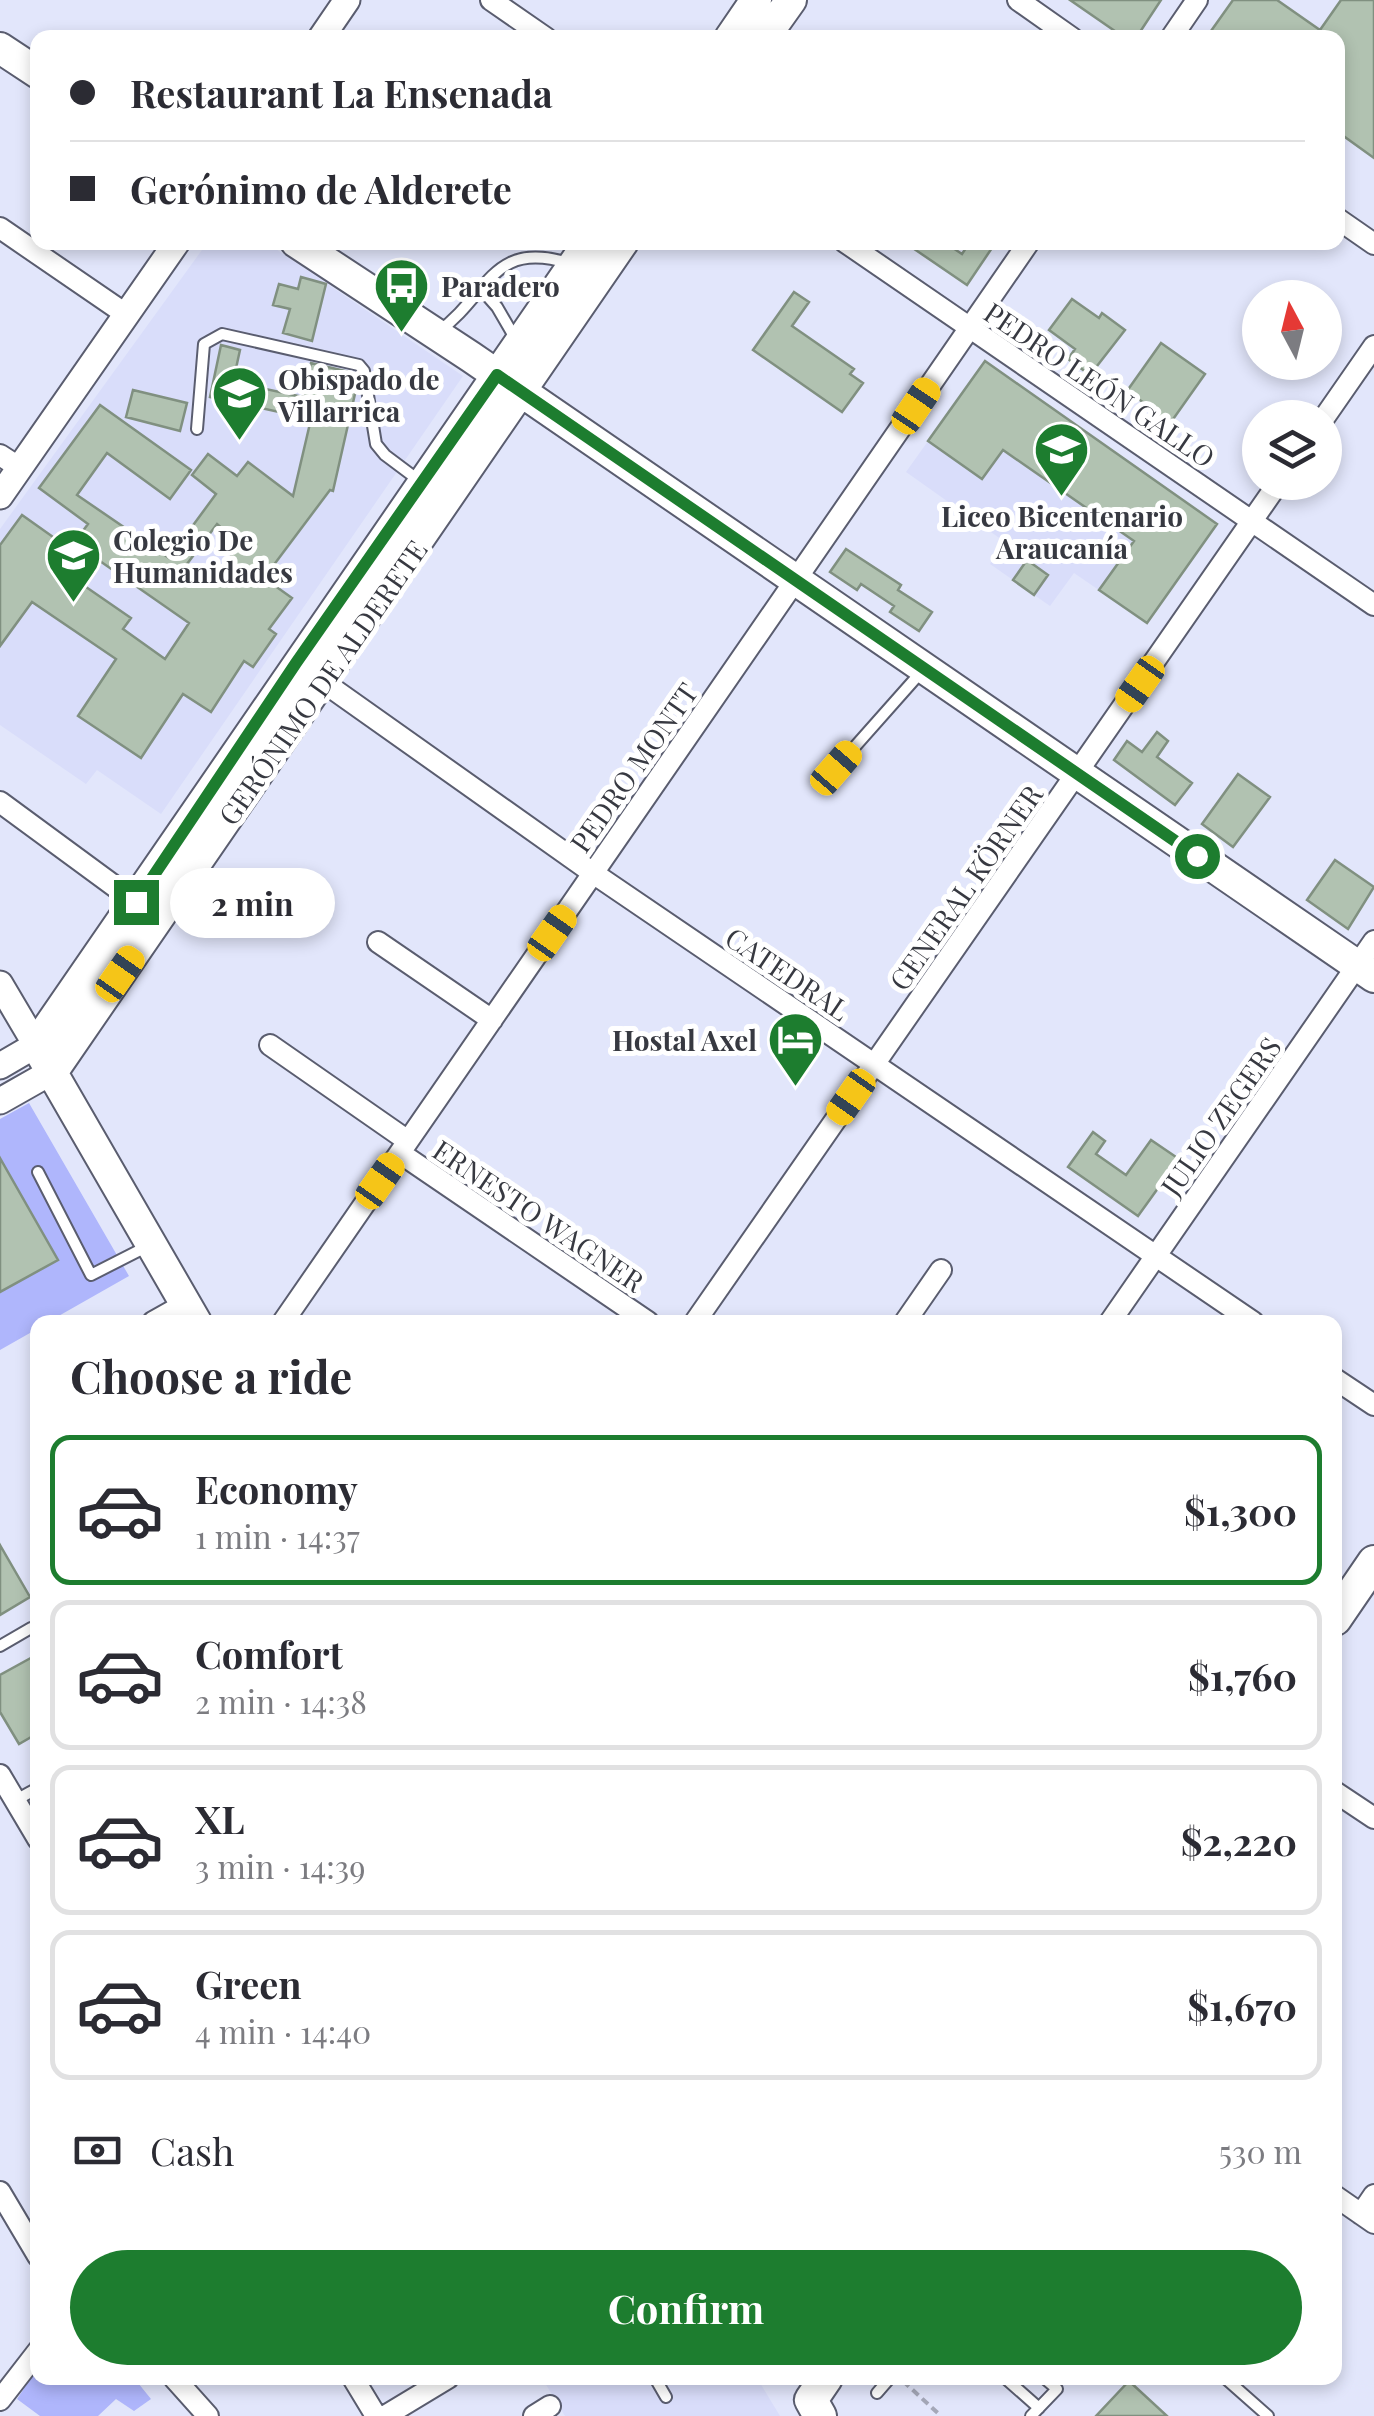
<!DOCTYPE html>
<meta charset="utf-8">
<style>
:root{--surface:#fff;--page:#f7f7f7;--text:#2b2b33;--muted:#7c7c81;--line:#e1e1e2;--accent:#1d7d2f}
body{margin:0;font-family:"Playfair Display",serif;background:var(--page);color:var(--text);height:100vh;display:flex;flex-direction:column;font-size:38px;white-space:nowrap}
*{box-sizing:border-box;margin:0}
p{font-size:32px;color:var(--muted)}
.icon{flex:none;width:55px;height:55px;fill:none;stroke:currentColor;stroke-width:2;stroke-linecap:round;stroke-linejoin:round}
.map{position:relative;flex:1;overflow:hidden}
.details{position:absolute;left:30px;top:1315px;width:1312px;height:1070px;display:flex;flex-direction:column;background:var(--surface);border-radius:20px;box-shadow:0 5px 15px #0003}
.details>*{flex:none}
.top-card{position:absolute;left:30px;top:30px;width:1315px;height:220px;border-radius:20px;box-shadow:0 5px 15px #0003;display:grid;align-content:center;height:220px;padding:0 40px;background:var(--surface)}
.needle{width:65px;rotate:353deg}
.controls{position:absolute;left:1242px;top:280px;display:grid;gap:20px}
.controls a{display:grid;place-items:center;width:100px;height:100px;border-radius:50%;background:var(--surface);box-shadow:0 5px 15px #0003;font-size:50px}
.end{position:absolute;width:45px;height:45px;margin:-22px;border:12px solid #1d7d2f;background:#fff;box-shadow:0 0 0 5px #fff}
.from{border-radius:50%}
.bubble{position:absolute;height:70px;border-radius:35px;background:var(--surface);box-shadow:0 5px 15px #0003;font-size:32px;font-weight:700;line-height:70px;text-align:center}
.car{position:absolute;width:30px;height:60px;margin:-30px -15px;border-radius:12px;box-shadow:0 0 8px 2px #0007;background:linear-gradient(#f5c518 24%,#345 0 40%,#f5c518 0 76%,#345 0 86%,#f5c518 0)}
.top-card b{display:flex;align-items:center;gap:35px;height:95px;font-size:38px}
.top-card b+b{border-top:2px solid var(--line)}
.top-card i{width:25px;height:25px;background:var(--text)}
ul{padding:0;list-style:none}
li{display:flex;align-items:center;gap:30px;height:150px;margin:0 20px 15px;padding:0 20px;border:5px solid var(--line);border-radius:20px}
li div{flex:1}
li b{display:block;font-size:38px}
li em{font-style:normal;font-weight:700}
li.selected{border-color:var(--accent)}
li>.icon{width:90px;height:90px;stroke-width:1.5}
h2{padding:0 40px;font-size:45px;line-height:120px}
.pay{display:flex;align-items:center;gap:25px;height:110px;padding:0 40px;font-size:38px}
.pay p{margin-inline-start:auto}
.cta{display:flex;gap:20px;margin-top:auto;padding:20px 40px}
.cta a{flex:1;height:115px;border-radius:60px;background:var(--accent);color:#fff;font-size:40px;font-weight:700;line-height:115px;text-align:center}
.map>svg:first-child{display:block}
.built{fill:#d9ddfa}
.green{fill:#afb6fc}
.building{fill:#b1c2b1;stroke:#809080;stroke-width:2.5;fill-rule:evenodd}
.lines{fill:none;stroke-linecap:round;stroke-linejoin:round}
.service-casing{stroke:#5a5d6f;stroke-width:14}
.minor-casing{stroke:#5a5d6f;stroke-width:24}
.tertiary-casing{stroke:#5a5d6f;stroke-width:29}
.secondary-casing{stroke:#5a5d6f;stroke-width:34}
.primary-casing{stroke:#5a5d6f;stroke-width:36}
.path{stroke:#a5a8b8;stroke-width:4;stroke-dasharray:8 5;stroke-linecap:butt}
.service{stroke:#fff;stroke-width:10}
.minor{stroke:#fff;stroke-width:20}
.tertiary{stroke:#fff;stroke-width:25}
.secondary{stroke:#fff;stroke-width:30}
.primary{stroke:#fff;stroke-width:32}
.route{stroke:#1d7d2f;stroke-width:12}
.labels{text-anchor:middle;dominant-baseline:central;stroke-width:10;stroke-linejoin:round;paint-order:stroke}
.poi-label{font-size:28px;font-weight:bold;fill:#373941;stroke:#fff;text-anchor:start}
.street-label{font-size:28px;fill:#373941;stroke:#fff}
</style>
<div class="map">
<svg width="1374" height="2416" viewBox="0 0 1374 2416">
<rect width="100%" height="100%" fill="#e2e6fb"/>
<!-- built -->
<path class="built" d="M207 243H267L463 376 161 814 97 770 86 784 0 725V529Z
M985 361 1217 524 1147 623 1074 573 1050 606 990 564 1005 542 906 472Z
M542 2378H757L780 2416H565Z"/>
<!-- green -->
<path class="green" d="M29 1103 129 1276 48 1322H38L37 1329 0 1350V1119Z
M37 2369 38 2378H134L151 2399 134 2411 116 2399 98 2416H40L17 2399Z"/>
<!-- building -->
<path class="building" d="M1070 0H1161L1136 38H1125Z
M1233 0H1277L1320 30 1341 0H1374V158L1338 132V38H1206Z
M904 242H944L962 254 970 242H996L967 285Z
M301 277 326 284 312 341 283 333 290 309 273 305 279 284 298 289Z
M794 292 809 302 792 326 854 369 850 374 863 383 842 412 753 350Z
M1072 299 1099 318 1102 313 1125 330 1090 375 1068 359 1075 349 1049 330Z
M1161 343 1205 374 1164 432 1150 422 1157 412 1127 391Z
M221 345 240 350 233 382 303 397 311 363 354 373 357 385 333 491 330 490 264 578 292 598 269 629 276 634 253 667 244 661 211 712 183 694 141 758 78 716 116 659 32 602 0 646V545L22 515 70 549 57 567 131 618 123 629 165 659 189 623 74 543 88 524 39 488 100 405 191 470 170 499 107 453 77 495 169 558 216 494 192 475 208 454 237 476 248 462 293 496 311 419 210 397ZM217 524 240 544 209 585 184 568Z
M985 361 1217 524 1147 623 1099 590 1134 541 1003 450 982 479 928 441Z
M133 390 187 403 180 431 126 417Z
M846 549 901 585 898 590 932 612 919 631 890 612 894 606 861 584 857 590 830 572Z
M1027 560 1048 575 1034 595 1013 580Z
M1157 732 1168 741 1157 757 1192 783 1175 805 1114 760 1127 741 1142 752Z
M1238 774 1270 797 1233 847 1202 824Z
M1335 860 1374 887 1348 929 1307 900Z
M1093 1132 1105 1141 1096 1154 1126 1175 1151 1140 1179 1159 1138 1216 1068 1167Z
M0 1158 58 1260 0 1292Z
M0 1545 30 1597 0 1615Z
M38 1654V1733L19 1744 0 1712V1675Z
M1129 2381 1167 2416H1096Z"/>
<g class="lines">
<defs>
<path id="service" d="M482 290 497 307 515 338
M438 332C490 294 491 240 568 263
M197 429 204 344 222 334 359 365 364 371 376 444 385 455 421 482
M836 768 922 671
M38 1172 91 1275 146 1247
M0 1646 31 1628
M16 1800 38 1788
M655 2378 666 2397
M1005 2378 1039 2408
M1225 2378 1268 2416
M877 2393 890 2378
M1031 2416 1057 2389 1044 2378"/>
<path id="minor" d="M491 0 546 38
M1018 0 1072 38
M1171 38 1197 0
M1338 219 1374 244
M0 228 127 315
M845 242 1374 605
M1324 418 1374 346
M0 455 20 468
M312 674 593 873 1253 1322
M0 802 136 902
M378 942 492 1020
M270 1045 408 1141
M400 1153 648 1322
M153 1322 185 1304
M283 1322 1029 242
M695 1322 1279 482
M905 1322 941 1270
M1110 1322 1374 941
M1335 1379 1374 1405
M0 1775 38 1839
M1335 1792 1374 1818
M0 2192 38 2256
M1335 2196 1374 2223
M1361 2214 1374 2195
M174 2378 208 2416
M353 2378 376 2416
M0 2400 38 2351
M385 2416 448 2378
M534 2416 550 2406"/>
<path id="tertiary" d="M321 38 347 0
M0 496 177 242
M0 984 36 1045 0 1066
M0 1101 53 1071"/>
<path id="secondary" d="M730 38 756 0
M764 38 791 0
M0 48 38 73
M296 242 471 357 1374 977
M53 1071 623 242
M196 1322 36 1045 589 242"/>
<path id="primary" d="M1335 1619 1374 1562
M820 2416 811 2400 826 2378"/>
</defs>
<!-- service casing -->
<use href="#service" class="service-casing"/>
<!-- minor casing -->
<use href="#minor" class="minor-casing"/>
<!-- tertiary casing -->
<use href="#tertiary" class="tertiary-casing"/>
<!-- secondary casing -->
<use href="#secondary" class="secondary-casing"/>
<!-- primary casing -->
<use href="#primary" class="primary-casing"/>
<!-- path -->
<path class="path" d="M903 2381 941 2416"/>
<!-- service -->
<use href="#service" class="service"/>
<!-- minor -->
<use href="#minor" class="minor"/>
<!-- tertiary -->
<use href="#tertiary" class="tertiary"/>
<!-- secondary -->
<use href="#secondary" class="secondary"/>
<!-- primary -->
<use href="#primary" class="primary"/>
</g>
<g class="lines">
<!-- route -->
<path class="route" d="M136 902 296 663 497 375 1197 856"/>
</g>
<!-- icons -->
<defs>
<symbol id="bus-pin" viewBox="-11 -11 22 30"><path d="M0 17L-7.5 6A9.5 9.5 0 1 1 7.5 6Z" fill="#1d7d2f" stroke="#fff"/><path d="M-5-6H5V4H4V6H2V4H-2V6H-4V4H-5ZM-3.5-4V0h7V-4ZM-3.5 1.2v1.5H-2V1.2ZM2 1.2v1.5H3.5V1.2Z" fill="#fff"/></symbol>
<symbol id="school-pin" viewBox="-11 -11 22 30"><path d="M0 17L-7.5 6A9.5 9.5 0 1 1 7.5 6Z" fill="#1d7d2f" stroke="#fff"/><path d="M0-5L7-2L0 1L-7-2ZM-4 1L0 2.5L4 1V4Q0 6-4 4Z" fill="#fff"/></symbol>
<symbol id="hotel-pin" viewBox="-11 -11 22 30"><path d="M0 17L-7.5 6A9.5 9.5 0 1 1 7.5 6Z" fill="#1d7d2f" stroke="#fff"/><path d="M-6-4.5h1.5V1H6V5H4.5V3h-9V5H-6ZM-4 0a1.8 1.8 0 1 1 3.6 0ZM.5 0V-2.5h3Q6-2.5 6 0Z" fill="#fff"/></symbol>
</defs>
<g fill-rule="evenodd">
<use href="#bus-pin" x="370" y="254" width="63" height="86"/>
<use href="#school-pin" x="208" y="362" width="63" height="86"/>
<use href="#school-pin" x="1030" y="418" width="63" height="86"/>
<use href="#school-pin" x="42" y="524" width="63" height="86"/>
<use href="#hotel-pin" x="764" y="1008" width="63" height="86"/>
</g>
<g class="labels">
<!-- poi labels -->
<g class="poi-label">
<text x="441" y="285">Paradero</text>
<text x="278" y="378">Obispado de<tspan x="278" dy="32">Villarrica</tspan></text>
<text x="1062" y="515" text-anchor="middle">Liceo Bicentenario<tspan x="1062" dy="32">Araucanía</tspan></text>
<text x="113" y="539">Colegio De<tspan x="113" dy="32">Humanidades</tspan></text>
<text x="757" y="1039" text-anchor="end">Hostal Axel</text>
</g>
<!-- street labels -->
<g class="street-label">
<text transform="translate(1100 384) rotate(34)">PEDRO LEÓN GALLO</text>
<text transform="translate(322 682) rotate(-55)">GERÓNIMO DE ALDERETE</text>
<text transform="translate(633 767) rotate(-55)">PEDRO MONTT</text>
<text transform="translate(965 887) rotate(-55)">GENERAL KÖRNER</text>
<text transform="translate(788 973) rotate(34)">CATEDRAL</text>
<text transform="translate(1220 1116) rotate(-55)">JULIO ZEGERS</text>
<text transform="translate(539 1215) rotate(34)">ERNESTO WAGNER</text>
</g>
</g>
</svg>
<div class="controls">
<a><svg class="needle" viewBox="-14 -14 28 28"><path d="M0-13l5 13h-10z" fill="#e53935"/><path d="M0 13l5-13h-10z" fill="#7c7c81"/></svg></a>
<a><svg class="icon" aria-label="layers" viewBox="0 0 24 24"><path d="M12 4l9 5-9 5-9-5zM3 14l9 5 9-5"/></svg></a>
</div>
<i class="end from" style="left:1197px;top:856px"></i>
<i class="end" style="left:136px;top:902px"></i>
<div class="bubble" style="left:170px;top:868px;width:165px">2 min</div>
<i class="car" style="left:916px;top:406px;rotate:34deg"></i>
<i class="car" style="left:1140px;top:684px;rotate:215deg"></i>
<i class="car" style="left:836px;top:768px;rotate:41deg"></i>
<i class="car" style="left:552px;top:933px;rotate:35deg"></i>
<i class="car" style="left:120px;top:974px;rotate:35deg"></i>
<i class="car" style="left:851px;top:1097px;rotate:215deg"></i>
<i class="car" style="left:380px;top:1181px;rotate:35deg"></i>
<div class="top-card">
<b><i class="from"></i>Restaurant La Ensenada</b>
<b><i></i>Gerónimo de Alderete</b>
</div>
<section class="details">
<h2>Choose a ride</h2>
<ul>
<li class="selected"><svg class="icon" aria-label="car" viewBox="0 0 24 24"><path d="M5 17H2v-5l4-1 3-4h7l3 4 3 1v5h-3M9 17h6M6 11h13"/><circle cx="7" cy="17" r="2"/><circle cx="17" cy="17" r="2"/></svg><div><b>Economy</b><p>1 min · 14:37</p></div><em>$1,300</em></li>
<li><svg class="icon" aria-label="car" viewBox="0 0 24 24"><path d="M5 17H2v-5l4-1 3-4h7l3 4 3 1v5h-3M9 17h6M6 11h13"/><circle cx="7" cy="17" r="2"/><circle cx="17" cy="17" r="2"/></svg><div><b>Comfort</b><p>2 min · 14:38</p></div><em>$1,760</em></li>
<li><svg class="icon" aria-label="car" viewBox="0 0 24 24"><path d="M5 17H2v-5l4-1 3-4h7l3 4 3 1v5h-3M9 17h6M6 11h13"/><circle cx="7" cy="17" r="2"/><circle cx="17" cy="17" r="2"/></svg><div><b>XL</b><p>3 min · 14:39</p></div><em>$2,220</em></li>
<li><svg class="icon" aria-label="car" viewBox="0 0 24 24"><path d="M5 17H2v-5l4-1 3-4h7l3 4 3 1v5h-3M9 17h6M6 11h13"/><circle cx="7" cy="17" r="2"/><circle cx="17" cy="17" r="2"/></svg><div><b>Green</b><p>4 min · 14:40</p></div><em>$1,670</em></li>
</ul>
<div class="pay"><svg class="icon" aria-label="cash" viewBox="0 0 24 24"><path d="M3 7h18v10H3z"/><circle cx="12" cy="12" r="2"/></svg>Cash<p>530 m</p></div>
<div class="cta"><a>Confirm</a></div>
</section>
</div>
